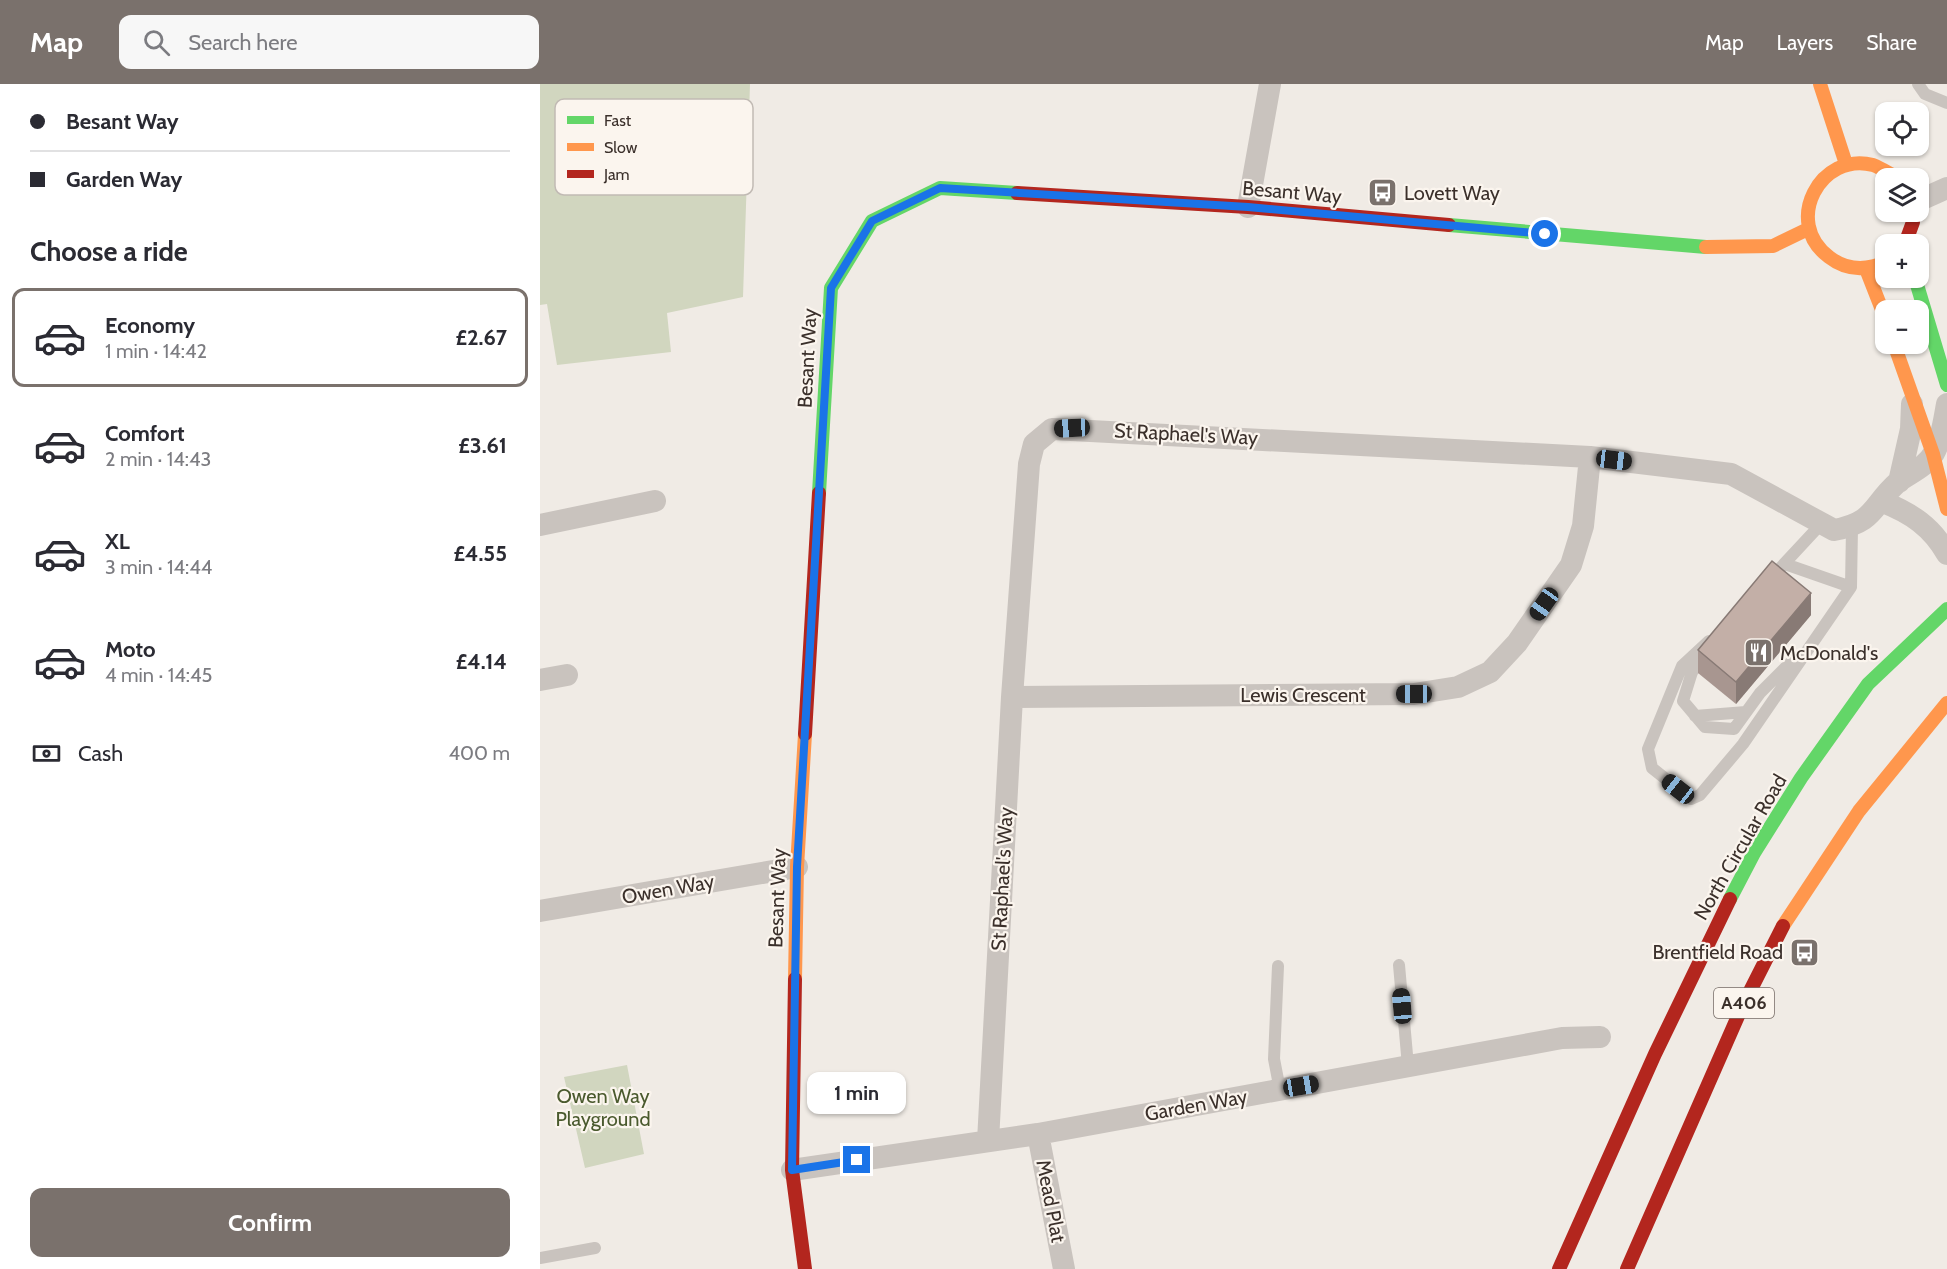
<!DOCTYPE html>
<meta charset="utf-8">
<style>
:root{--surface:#fff;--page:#f7f7f7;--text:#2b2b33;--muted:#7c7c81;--line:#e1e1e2;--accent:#7a716c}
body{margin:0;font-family:Cabin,sans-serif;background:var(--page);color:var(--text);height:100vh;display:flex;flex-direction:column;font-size:22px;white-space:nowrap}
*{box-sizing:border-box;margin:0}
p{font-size:20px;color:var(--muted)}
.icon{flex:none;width:33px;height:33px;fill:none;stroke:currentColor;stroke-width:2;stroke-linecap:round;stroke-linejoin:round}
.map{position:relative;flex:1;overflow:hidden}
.details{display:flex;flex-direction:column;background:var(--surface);width:540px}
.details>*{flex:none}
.banner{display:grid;align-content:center;height:132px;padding:0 30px;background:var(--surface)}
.controls{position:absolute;left:1335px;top:18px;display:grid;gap:12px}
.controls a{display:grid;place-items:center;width:54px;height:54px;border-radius:12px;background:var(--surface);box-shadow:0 2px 4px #0004;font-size:30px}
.end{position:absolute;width:27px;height:27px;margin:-14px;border:8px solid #1a73e8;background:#fff;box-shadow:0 0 0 3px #fff}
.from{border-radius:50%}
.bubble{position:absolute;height:42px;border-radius:12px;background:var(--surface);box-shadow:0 2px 4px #0004;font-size:20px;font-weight:700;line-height:42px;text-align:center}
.car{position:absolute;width:18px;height:36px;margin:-18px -9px;border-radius:8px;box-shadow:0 0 4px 2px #0007;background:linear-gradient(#222 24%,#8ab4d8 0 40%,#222 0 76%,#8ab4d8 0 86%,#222 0)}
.banner b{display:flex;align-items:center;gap:21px;height:57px;font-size:22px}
.banner b+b{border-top:2px solid var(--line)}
.banner i{width:15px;height:15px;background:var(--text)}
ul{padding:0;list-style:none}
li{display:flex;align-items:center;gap:18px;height:99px;margin:0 12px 9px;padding:0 18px;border:3px solid transparent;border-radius:12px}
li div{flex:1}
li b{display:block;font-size:22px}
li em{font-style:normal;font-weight:700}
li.current{border-color:var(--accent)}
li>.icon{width:54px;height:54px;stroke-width:1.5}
h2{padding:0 30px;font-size:27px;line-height:72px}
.pay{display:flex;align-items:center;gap:15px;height:66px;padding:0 30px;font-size:22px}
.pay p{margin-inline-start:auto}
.action{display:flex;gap:12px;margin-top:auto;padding:12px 30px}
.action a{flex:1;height:69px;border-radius:12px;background:var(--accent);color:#fff;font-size:24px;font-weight:700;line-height:69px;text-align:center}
header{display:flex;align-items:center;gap:36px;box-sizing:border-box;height:84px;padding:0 30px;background:var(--accent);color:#fff}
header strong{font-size:28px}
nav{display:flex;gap:33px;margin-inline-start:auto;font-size:21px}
.search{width:420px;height:54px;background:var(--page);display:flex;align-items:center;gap:15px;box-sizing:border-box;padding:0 21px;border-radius:12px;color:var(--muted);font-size:22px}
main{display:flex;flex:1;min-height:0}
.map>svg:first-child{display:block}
.green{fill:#d1d6bf}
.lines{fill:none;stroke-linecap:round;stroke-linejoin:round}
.lane{stroke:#c9c3be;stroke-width:12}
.street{stroke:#c9c3be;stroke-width:22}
.fast{stroke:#63d668;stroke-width:14}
.slow{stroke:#ff974d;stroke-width:14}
.jam{stroke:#b3261e;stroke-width:14}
.wall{fill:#a89690}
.shaded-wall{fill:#887a75}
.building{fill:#c3afa7;stroke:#887a75;stroke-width:1.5}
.route{stroke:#1a73e8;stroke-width:8}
.labels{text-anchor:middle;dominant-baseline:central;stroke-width:4.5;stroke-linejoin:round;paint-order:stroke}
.shield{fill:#fbf5ee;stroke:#756b66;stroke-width:1.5}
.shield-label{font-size:18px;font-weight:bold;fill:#3b302b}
.street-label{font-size:20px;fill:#3b302b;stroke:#fbf5ee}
.poi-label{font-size:20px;fill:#3b302b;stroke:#fbf5ee;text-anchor:start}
.park-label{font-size:20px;fill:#4a5a2e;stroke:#fbf5ee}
.key{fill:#fbf5ee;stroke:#c1bab4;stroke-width:1.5}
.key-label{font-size:16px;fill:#3b302b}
</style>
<header>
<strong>Map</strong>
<div class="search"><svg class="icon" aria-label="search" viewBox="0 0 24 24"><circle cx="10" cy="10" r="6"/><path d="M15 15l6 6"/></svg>Search here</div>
<nav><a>Map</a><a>Layers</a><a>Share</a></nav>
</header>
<main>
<section class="details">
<div class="banner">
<b><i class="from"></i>Besant Way</b>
<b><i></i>Garden Way</b>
</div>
<h2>Choose a ride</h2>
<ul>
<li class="current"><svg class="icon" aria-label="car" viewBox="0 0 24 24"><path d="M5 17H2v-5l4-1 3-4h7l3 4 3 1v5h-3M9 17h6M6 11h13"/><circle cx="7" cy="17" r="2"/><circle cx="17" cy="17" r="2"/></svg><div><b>Economy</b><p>1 min · 14:42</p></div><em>£2.67</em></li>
<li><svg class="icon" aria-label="car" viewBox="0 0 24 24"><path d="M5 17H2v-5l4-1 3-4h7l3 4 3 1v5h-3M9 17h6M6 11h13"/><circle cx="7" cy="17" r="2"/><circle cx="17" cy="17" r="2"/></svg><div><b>Comfort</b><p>2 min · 14:43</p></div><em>£3.61</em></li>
<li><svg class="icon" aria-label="car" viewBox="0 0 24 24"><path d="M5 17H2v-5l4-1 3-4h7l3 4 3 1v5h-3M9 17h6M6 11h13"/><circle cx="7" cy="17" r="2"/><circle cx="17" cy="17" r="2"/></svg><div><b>XL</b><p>3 min · 14:44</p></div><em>£4.55</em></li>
<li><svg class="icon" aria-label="car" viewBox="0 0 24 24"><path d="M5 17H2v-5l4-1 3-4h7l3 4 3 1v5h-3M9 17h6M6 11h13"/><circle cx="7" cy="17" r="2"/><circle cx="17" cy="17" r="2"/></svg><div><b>Moto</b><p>4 min · 14:45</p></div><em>£4.14</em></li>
</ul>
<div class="pay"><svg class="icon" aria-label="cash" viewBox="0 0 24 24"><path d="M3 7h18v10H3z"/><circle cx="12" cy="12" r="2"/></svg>Cash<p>400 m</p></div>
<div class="action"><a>Confirm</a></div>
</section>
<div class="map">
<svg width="1407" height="1185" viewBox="0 0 1407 1185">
<rect width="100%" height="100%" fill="#f0ebe5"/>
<!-- green -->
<path class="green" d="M0 0H210L203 213 127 229 131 268 17 281 7 220 0 221Z
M87 981 104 1070 45 1084 24 993Z"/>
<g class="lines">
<!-- lane -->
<path class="lane" d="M1378 0 1385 10 1407 19
M1245 480 1311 503
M1230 495 1282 439
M1169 557 1142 582 1108 665 1112 684 1151 715 1160 711 1203 660 1311 503 1312 443
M1167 570 1152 588 1143 617 1165 643 1194 645 1220 609 1255 574
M1155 632 1206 628
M859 881 868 982
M738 882 734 975 740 1006
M0 1174 55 1164"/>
<!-- street -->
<path class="street" d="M1378 117 1407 104
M708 123 730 0
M1359 398 1371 345 1372 320
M1343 418C1371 429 1392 443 1407 470
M0 441 115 417
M0 596 27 591
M472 613 874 610 918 603 950 588 977 559 1031 481 1043 442 1050 373
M0 827 257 783
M498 1050 524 1185
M448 1057 472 613 489 380 494 360 512 345 1050 373 1191 390 1294 446C1336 438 1331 422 1358 398 1370 389 1386 383 1394 369 1402 354 1404 336 1407 320
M252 1086 498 1050 1022 954 1060 953"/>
<!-- fast -->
<path class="fast" d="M909 141 1166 163
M1375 194 1407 301
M279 409 291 204 332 137 400 104 477 109
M1190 815 1214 769 1261 694 1328 600 1407 525"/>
<!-- slow -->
<path class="slow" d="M1280 0 1306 80
M1166 163 1233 162 1268 145
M1346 178C1326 187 1307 187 1289 173 1242 138 1281 67 1333 81 1341 84 1350 90 1358 94
M1326 185 1346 236
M1354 260 1393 370 1407 425
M1243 842 1319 727 1407 619
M255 895 257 783 265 650"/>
<!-- jam -->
<path class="jam" d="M477 109 708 123 909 141
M1365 160 1373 138 1372 128
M265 650 279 409
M255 895 252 1086 265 1185
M1019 1185 1115 970 1190 815
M1087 1185 1202 923 1243 842"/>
</g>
<!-- wall -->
<path class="wall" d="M1271 531 1196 620 1158 589V566Z"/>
<!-- shaded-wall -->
<path class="shaded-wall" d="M1271 509V531L1196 620V598Z"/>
<!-- building -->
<path class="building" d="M1232 477 1271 509 1196 598 1158 566Z"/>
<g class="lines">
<!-- route -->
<path class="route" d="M317 1076 252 1086 257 783 291 204 332 137 400 104 708 123 1005 150"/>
</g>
<!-- icons -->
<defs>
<symbol id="bus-square" viewBox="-11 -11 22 22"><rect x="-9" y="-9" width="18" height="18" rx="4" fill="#7a716c" stroke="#fbf5ee"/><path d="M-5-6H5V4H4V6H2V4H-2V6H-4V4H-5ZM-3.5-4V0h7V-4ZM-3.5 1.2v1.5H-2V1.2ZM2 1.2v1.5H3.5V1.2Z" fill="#fff"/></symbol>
<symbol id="restaurant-square" viewBox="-11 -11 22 22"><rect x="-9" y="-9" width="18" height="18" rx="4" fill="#7a716c" stroke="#fbf5ee"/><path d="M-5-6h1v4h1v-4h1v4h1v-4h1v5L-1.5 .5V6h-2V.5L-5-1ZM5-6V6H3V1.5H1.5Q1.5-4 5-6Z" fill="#fff"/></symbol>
</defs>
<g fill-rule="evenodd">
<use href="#bus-square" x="826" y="92" width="33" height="33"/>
<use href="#restaurant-square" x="1202" y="552" width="33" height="33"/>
<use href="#bus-square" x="1248" y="852" width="33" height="33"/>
</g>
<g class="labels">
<!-- shield labels -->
<rect class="shield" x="1174" y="904" width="60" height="30" rx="4.5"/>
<g class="shield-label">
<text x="1204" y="919">A406</text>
</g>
<!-- street labels -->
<g class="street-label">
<text transform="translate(752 108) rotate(5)">Besant Way</text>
<text transform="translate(267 274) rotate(-87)">Besant Way</text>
<text transform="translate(646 350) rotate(3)">St Raphael's Way</text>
<text x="763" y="611">Lewis Crescent</text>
<text transform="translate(1200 763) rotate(-60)">North Circular Road</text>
<text transform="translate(462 795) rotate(-87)">St Raphael's Way</text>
<text transform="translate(128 805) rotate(-10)">Owen Way</text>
<text transform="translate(237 814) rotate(-88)">Besant Way</text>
<text transform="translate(656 1021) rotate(-10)">Garden Way</text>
<text transform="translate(511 1117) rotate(79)">Mead Plat</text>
</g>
<!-- poi labels -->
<g class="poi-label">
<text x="864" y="109">Lovett Way</text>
<text x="1240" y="569">McDonald's</text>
<text x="1243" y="868" text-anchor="end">Brentfield Road</text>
</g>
<!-- park labels -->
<g class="park-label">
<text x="63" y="1012">Owen Way<tspan x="63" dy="23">Playground</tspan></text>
</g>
</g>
<!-- legend -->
<rect x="15" y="15" width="198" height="96" rx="9" class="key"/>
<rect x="27" y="32" width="27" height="8" fill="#63d668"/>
<rect x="27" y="59" width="27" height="8" fill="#ff974d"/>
<rect x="27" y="86" width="27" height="8" fill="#b3261e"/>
<g class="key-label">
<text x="64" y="42">Fast</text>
<text x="64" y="69">Slow</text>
<text x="64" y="96">Jam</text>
</g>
</svg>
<div class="controls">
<a><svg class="icon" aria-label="locate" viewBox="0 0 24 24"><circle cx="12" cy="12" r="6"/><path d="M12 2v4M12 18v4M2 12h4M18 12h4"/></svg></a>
<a><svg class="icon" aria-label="layers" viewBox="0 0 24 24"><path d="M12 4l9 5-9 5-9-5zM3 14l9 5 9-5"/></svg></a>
<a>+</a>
<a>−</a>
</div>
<i class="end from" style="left:1005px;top:150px"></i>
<i class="end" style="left:317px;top:1076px"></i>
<div class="bubble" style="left:267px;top:988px;width:99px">1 min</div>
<i class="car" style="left:532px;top:344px;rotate:267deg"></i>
<i class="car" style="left:1074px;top:376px;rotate:97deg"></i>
<i class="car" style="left:1004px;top:520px;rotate:215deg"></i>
<i class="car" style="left:874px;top:610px;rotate:270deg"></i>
<i class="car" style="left:1138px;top:705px;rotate:308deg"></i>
<i class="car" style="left:862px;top:922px;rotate:355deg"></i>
<i class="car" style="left:761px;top:1002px;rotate:80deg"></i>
</div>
</main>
